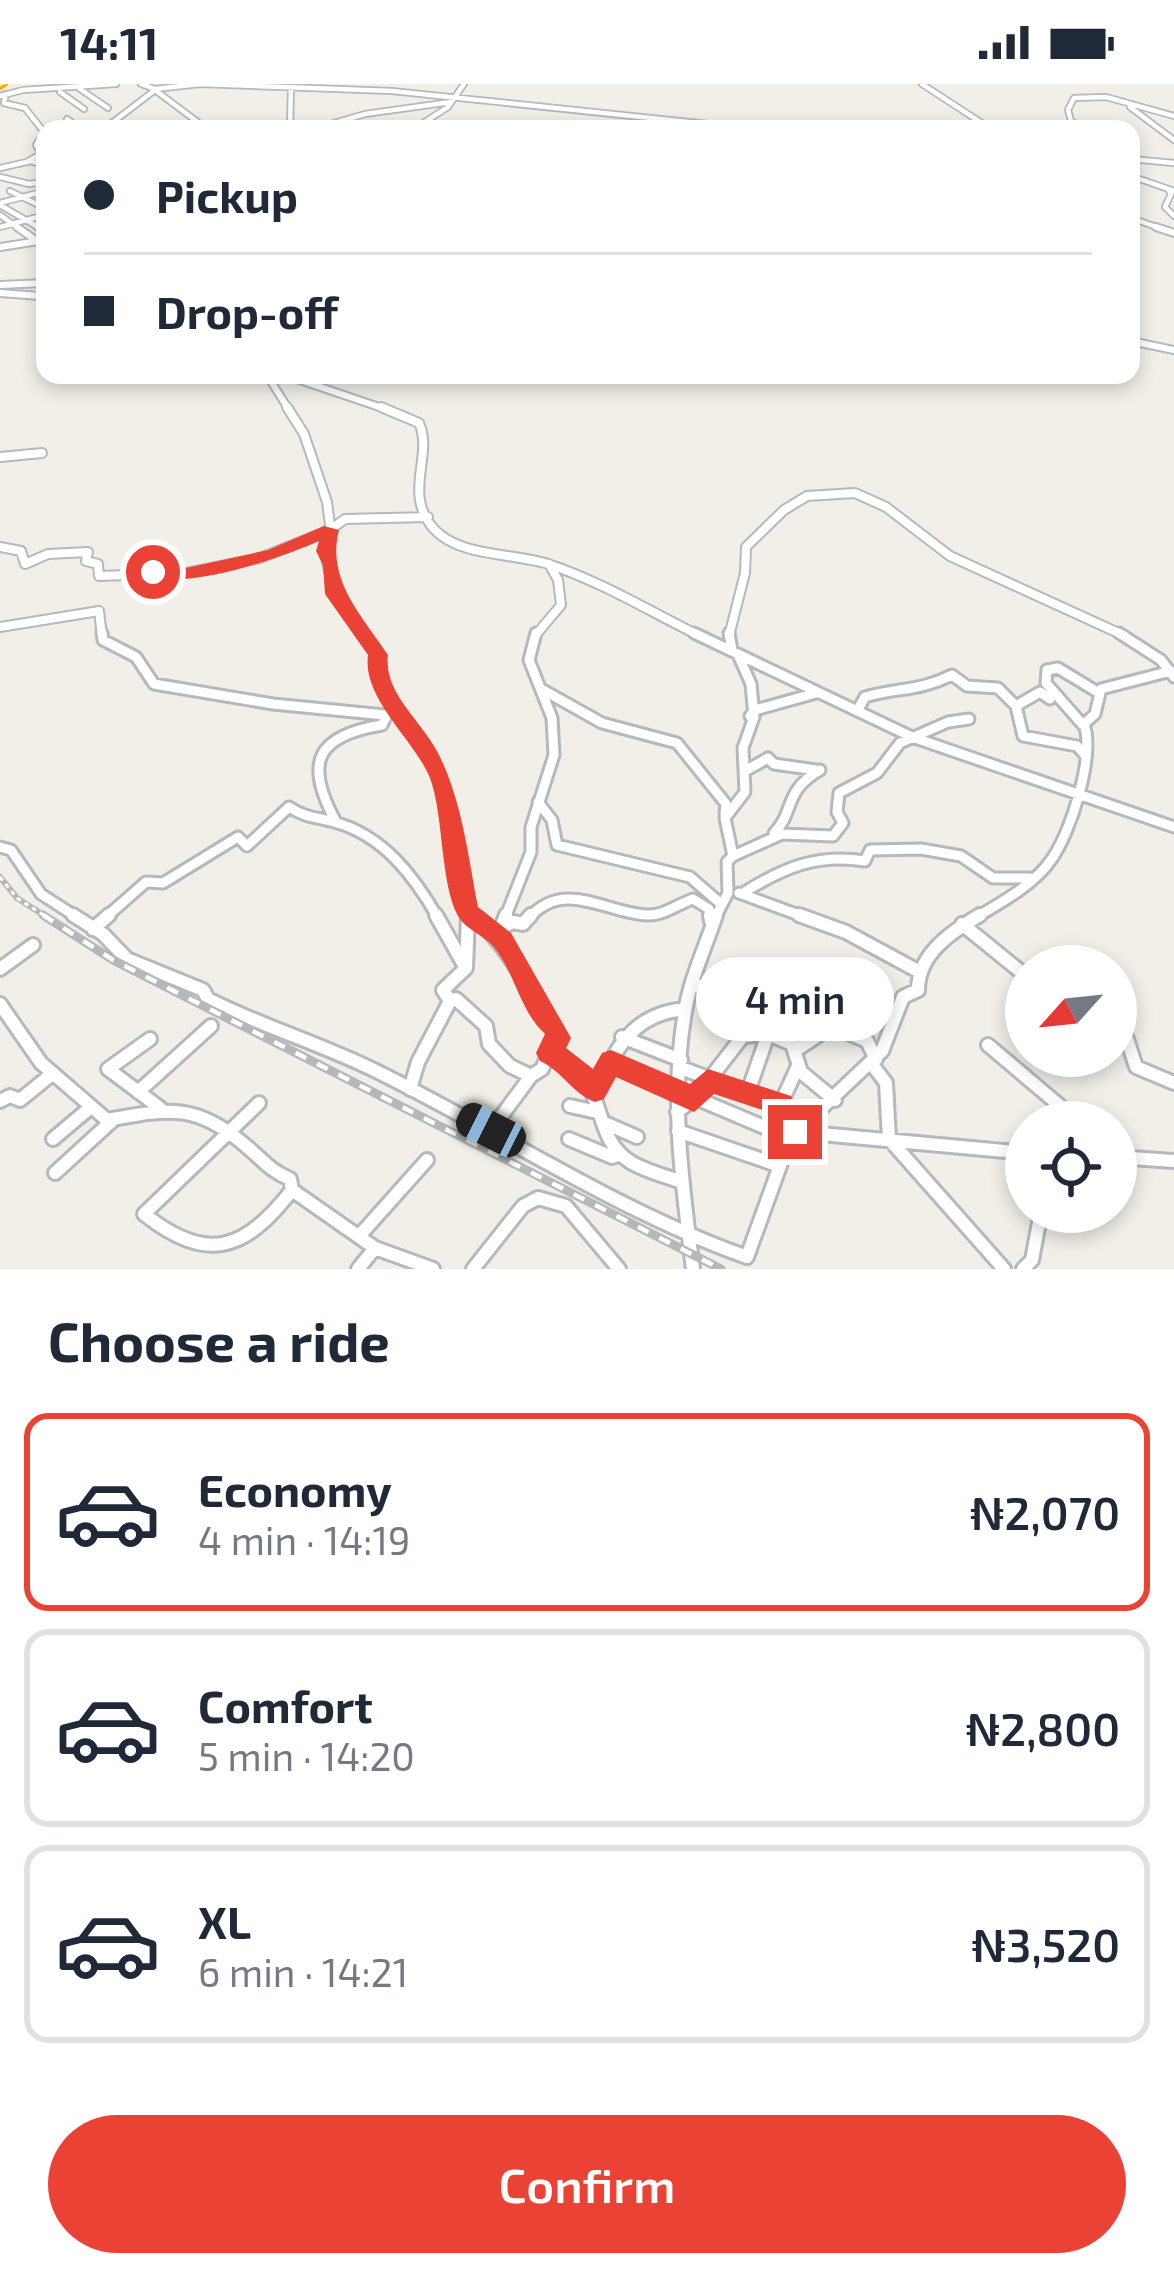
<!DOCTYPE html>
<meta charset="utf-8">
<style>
:root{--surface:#fff;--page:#f2f2f3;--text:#1f2937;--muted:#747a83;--line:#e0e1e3;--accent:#ea4335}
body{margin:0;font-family:"Exo 2",sans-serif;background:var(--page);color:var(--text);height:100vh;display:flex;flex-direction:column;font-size:45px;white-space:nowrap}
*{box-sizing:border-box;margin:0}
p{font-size:39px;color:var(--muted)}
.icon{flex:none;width:66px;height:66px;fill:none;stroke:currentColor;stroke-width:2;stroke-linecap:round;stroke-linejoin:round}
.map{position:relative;height:1185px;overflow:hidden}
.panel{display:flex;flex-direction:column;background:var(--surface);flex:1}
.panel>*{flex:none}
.hud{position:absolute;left:36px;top:36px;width:1104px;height:264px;border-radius:24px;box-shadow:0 6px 18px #0003;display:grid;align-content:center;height:264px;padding:0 48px;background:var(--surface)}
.needle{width:78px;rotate:243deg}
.fabs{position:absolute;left:1005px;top:861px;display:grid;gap:24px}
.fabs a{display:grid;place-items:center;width:132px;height:132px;border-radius:50%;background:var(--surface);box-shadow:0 6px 18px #0003;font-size:60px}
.end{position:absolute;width:54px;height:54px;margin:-27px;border:15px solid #ea4335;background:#fff;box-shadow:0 0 0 6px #fff}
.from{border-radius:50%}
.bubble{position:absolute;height:84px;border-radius:42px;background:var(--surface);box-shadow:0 6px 18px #0003;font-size:39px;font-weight:600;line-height:84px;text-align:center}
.car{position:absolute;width:36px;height:72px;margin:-36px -18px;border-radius:15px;box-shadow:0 0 9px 3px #0007;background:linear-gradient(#222 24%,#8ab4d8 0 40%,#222 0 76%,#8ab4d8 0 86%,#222 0)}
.hud b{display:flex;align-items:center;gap:42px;height:114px;font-size:45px}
.hud b+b{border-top:3px solid var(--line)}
.hud i{width:30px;height:30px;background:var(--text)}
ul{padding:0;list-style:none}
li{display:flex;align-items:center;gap:36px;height:198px;margin:0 24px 18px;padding:0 24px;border:6px solid var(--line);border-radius:24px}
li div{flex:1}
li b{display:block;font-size:45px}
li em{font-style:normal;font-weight:600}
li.selected{border-color:var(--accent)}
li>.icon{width:108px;height:108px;stroke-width:1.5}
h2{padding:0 48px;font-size:54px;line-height:144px}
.button{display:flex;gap:24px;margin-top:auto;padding:24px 48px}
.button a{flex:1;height:138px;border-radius:72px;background:var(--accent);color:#fff;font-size:48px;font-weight:600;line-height:138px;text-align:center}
.status{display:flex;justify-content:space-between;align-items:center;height:84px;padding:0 60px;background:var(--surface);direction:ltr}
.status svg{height:33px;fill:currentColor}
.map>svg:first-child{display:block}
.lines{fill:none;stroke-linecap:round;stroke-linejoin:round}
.minor-far4-casing{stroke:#b5b8bc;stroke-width:8}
.minor-far3-casing{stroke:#b5b8bc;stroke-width:10}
.minor-far2-casing{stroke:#b5b8bc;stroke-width:12}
.minor-far1-casing{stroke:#b5b8bc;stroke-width:15}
.minor-casing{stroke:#b5b8bc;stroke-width:18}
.highway-casing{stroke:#f9ab00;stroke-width:6}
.minor-far4{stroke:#fff;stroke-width:4.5}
.minor-far3{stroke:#fff;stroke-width:6}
.minor-far2{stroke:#fff;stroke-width:8}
.minor-far1{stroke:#fff;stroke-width:9}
.minor{stroke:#fff;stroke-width:12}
.highway{fill:#fde293;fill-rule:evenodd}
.rail-far1-casing{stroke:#b6b7b8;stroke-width:6}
.rail-casing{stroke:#b6b7b8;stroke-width:9}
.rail-far1{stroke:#fff;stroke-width:3;stroke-dasharray:4.5;stroke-linecap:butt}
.rail{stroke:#fff;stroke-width:4.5;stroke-dasharray:12;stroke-linecap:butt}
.route{fill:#ea4335}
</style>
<div class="status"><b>14:11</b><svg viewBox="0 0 49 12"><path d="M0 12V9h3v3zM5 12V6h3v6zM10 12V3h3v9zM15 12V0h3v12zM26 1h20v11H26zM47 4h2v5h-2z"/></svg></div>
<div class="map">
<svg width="1174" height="1185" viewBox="0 0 1174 1185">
<rect width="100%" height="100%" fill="#f1efe8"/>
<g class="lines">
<defs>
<path id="minor-far4" d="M141 0 155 5 200 0 392 7 756 45
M922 0 991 45
M80 5 108 24
M155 6 207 45
M60 8 84 25
M6 10 4 19 25 24 44 48 36 61 41 70 28 77
M0 12 23 6 116 0
M1130 23 1174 56
M67 35 81 45
M755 43 790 45
M104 45 155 6
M290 45 291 3
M314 45 365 30 451 18
M414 45 448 23 464 0
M1084 45 1071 37 1068 26 1074 14 1106 13 1174 32
M1131 75 1174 79
M0 84 31 77 45 82
M1131 92 1174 107
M0 93 29 100 45 98
M1168 105 1171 110 1165 123 1174 132
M10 107 45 124
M0 119 45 107
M0 121 43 146
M0 131 21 146
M1131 134 1165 146
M0 143 45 131"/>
<path id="minor-far3" d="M17 143 37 157
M38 143 45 147
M1156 143 1174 149
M0 163 45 156
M0 201 45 199
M0 209 40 212
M1131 257 1174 266
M267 291 289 326
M285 291 388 326"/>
<path id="minor-far2" d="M287 323 304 350 327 418 330 441 324 467 335 510 365 552
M381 323 419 339C434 372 402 409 434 445 459 473 514 469 548 480 600 497 651 528 700 552
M0 373 42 369
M0 463 21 467 25 480 48 470 88 468 86 477 98 480 99 492 186 489 260 474 330 446 345 435 428 433
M0 543 99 527 102 552
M535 552 561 521 558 496 549 480
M729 552 745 489 746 463 784 426 807 412 855 409 886 423 950 472 1125 552"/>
<path id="minor-far1" d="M102 549 103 556 136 573 154 600 273 620 385 631
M362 549 378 571C372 615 425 655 440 695 454 730 466 796 468 834
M694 549 912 653 1174 743
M729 549 732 566
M1119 549 1161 576 1174 593
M543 606 602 639 677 659 726 720 725 730
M1016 622 1040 608 1050 615
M857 627 865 613C899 603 918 608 952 591L967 602 998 604 1016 622 1023 652 1077 662 1086 672
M750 632 755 626 816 609
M1083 641 1046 599 1047 586 1058 584 1099 609
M745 687 768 674 774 680 816 686
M538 718 552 736 557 761 690 793 720 819
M336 738C304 679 315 652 382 641L387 631
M774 749C795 728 783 707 820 686
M0 763 11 766 41 810 78 834
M733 772 782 750 833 752 843 739 837 728 839 709 877 689 900 659 948 638 969 635
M739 809 807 834
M743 809C783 784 817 769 865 777L870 766 921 765 961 772 993 794H1030
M468 828 475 834
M105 834 146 798 163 799 238 753 247 762 289 723C306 734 316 733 334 738 383 751 414 792 438 834
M505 834 531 768V743L554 671 552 634 529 576 536 549
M529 834C564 794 605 829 647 831 663 832 678 820 693 815L709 825 710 834
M715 834 728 809 727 778 733 772 725 734 745 708 743 664 754 633 751 600 739 573
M975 834C999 820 1035 800 1051 776 1071 749 1095 672 1084 640L1095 630 1101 605 1171 587"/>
<path id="minor" d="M73 831 103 850 127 875 203 906 208 915C263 943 320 959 376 987 500 1048 617 1127 747 1173L790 1054 882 967 903 913 918 906C918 870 951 848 980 831
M436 831 463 879
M710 831 711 837
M799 831 846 848 918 887
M962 840 1026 892
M501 844 506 831
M93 845 109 831
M498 845 513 838 523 840 531 831
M466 884 468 831
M0 885 33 861
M694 899 768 950 748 1008
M450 917 456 915 486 942 489 960 510 982 531 992 542 985 557 950C530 910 510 862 472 831
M0 920 41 979 107 1036C167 1025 196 1018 246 1062 263 1076 269 1086 290 1095L292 1106 375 1164 433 1185
M1116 947 1127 955 1136 983 1174 999
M622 953 681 976
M150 955 108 985 160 1024
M988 961 1066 1027 1064 1038
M796 966 832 942 867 957 876 975
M549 969C614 998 587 1048 629 1077 644 1087 666 1092 682 1098
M611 978 790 1054
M871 979 886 999 889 1055 1004 1185
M681 984 781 1021
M410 1005 418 978 450 917 443 906 466 884
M595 1006C618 963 632 930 685 925
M138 1008 211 942
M0 1017 10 1012 20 1016 52 990
M259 1019 144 1130C207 1180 245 1167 292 1106
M570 1022 597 1028
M677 1028 694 1015 743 952 768 950 792 960 801 988 835 1016
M607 1040 637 1053
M491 1046 531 992
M678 1047 780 1082
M795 1048 783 1015 798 982
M799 1048 1026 1069
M53 1055 91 1023
M569 1055 612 1073 621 1070
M1116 1073 1174 1077
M55 1089 114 1035
M360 1151 427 1076
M358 1185 375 1164
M473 1185 523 1122 538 1114 566 1122 619 1185
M693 1185C682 1100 670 1013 685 928 690 895 706 862 716 831
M1023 1185 1032 1176 1041 1128"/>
<path id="highway" d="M0 0H5L0 3Z"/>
</defs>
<!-- minor-far4 casing -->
<use href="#minor-far4" class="minor-far4-casing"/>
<!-- minor-far3 casing -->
<use href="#minor-far3" class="minor-far3-casing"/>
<!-- minor-far2 casing -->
<use href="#minor-far2" class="minor-far2-casing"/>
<!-- minor-far1 casing -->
<use href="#minor-far1" class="minor-far1-casing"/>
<!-- minor casing -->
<use href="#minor" class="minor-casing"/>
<!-- highway casing -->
<use href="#highway" class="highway-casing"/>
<!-- minor-far4 -->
<use href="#minor-far4" class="minor-far4"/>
<!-- minor-far3 -->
<use href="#minor-far3" class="minor-far3"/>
<!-- minor-far2 -->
<use href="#minor-far2" class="minor-far2"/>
<!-- minor-far1 -->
<use href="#minor-far1" class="minor-far1"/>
<!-- minor -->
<use href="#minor" class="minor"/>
<!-- highway -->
<use href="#highway" class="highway"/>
<defs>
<path id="rail-far1" d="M0 793 17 814 48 834"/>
<path id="rail" d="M43 831 113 876 721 1185"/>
</defs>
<!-- rail-far1 casing -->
<use href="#rail-far1" class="rail-far1-casing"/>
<!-- rail casing -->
<use href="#rail" class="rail-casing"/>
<!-- rail-far1 -->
<use href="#rail-far1" class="rail-far1"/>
<!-- rail -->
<use href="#rail" class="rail"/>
</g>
<!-- route -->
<path class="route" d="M324 442 339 446C326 495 361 531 388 571 383 609 422 637 438 669 462 716 468 772 478 823L511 849 571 954 566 964 593 985 602 969 611 966 690 1000 708 985 791 1012 809 1048 805 1057 795 1060 786 1057 772 1029 714 1010 694 1028 616 993 604 1015 595 1018C573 1010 562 987 540 977L536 969 545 950C519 926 515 888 493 862 483 851 465 845 458 832 440 799 444 732 430 694 414 655 362 615 368 571L325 510 323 481 316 467 319 457C283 473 177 511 144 488L153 483 186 484 268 466Z"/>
</svg>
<div class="fabs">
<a><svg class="needle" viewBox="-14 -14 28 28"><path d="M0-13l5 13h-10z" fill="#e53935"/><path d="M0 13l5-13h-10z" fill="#747a83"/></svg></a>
<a><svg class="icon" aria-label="locate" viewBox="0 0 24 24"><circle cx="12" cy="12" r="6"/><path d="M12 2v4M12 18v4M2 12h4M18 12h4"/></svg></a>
</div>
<i class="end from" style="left:153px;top:488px"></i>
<i class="end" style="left:795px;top:1048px"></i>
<div class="bubble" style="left:696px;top:873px;width:198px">4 min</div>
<i class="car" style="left:491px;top:1046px;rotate:297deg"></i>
<div class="hud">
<b><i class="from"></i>Pickup</b>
<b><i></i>Drop-off</b>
</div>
</div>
<section class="panel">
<h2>Choose a ride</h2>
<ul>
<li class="selected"><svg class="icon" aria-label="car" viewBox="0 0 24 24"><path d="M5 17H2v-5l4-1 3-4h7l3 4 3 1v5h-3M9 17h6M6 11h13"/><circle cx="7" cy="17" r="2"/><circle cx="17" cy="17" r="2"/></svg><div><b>Economy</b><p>4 min · 14:19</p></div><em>₦2,070</em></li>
<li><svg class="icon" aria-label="car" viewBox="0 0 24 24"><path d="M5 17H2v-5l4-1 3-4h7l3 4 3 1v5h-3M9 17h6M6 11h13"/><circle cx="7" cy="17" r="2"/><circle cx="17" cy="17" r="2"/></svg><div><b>Comfort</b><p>5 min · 14:20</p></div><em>₦2,800</em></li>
<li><svg class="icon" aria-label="car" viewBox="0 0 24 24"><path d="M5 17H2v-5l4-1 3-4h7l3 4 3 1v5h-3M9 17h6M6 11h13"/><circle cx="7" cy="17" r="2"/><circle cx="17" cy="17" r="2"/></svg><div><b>XL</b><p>6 min · 14:21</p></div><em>₦3,520</em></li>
</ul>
<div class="button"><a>Confirm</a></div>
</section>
